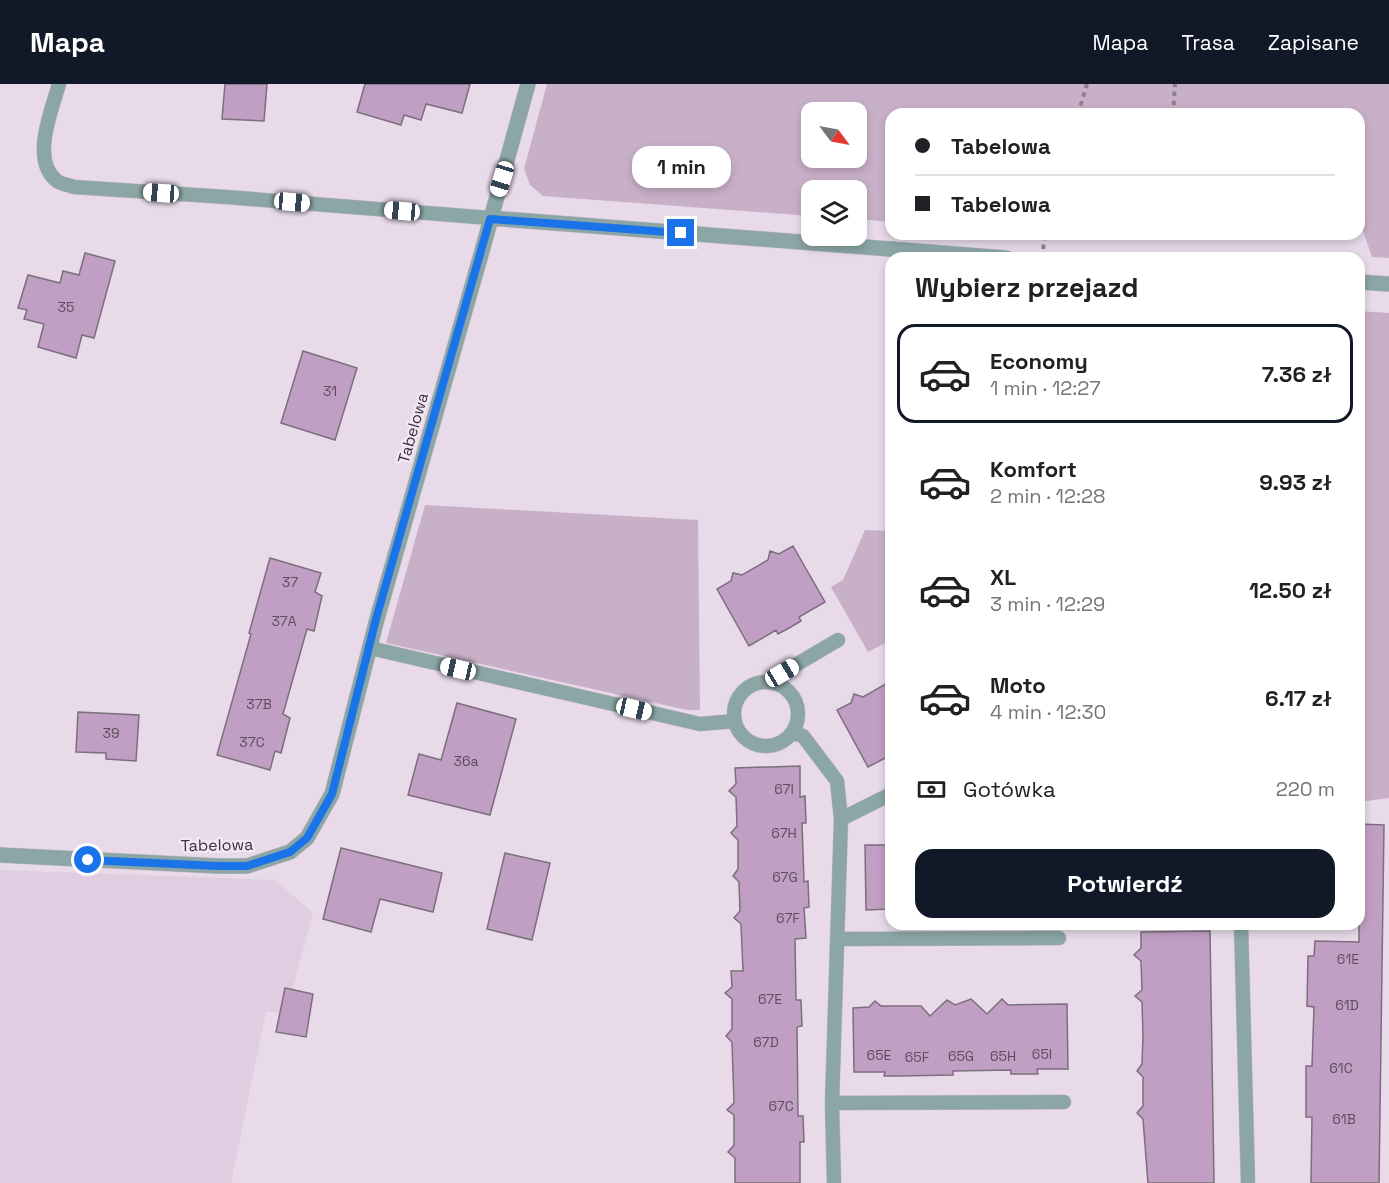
<!DOCTYPE html>
<html lang="pl">
<meta charset="utf-8">
<style>
:root{--surface:#fff;--page:#f2f2f2;--text:#202124;--muted:#757577;--line:#e0e0e0;--accent:#111827}
body{margin:0;font-family:"Space Grotesk",sans-serif;background:var(--page);color:var(--text);height:100vh;display:flex;flex-direction:column;font-size:22px;white-space:nowrap}
*{box-sizing:border-box;margin:0}
p{font-size:20px;color:var(--muted)}
.icon{flex:none;width:33px;height:33px;fill:none;stroke:currentColor;stroke-width:2;stroke-linecap:round;stroke-linejoin:round}
.map{position:relative;flex:1;overflow:hidden}
.side{position:absolute;left:885px;top:168px;width:480px;height:678px;display:flex;flex-direction:column;background:var(--surface);border-radius:18px;box-shadow:0 3px 9px #0003}
.side>*{flex:none}
.banner{position:absolute;left:885px;top:24px;width:480px;height:132px;border-radius:18px;box-shadow:0 3px 9px #0003;display:grid;align-content:center;height:132px;padding:0 30px;background:var(--surface)}
.needle{width:39px;rotate:122deg}
.controls{position:absolute;left:801px;top:18px;display:grid;gap:12px}
.controls a{display:grid;place-items:center;width:66px;height:66px;border-radius:12px;background:var(--surface);box-shadow:0 3px 9px #0003;font-size:30px}
.end{position:absolute;width:27px;height:27px;margin:-14px;border:8px solid #1a73e8;background:#fff;box-shadow:0 0 0 3px #fff}
.from{border-radius:50%}
.bubble{position:absolute;height:42px;border-radius:18px;background:var(--surface);box-shadow:0 3px 9px #0003;font-size:20px;font-weight:700;line-height:42px;text-align:center}
.car{position:absolute;width:18px;height:36px;margin:-18px -9px;border-radius:8px;box-shadow:0 0 4px 2px #0007;background:linear-gradient(#fff 24%,#345 0 40%,#fff 0 76%,#345 0 86%,#fff 0)}
.banner b{display:flex;align-items:center;gap:21px;height:57px;font-size:22px}
.banner b+b{border-top:2px solid var(--line)}
.banner i{width:15px;height:15px;background:var(--text)}
ul{padding:0;list-style:none}
li{display:flex;align-items:center;gap:18px;height:99px;margin:0 12px 9px;padding:0 18px;border:3px solid transparent;border-radius:18px}
li div{flex:1}
li b{display:block;font-size:22px}
li em{font-style:normal;font-weight:700}
li.active{border-color:var(--accent)}
li>.icon{width:54px;height:54px;stroke-width:1.5}
h2{padding:0 30px;font-size:27px;line-height:72px}
.pay{display:flex;align-items:center;gap:15px;height:66px;padding:0 30px;font-size:22px}
.pay p{margin-inline-start:auto}
.action{display:flex;gap:12px;margin-top:auto;padding:12px 30px}
.action a{flex:1;height:69px;border-radius:18px;background:var(--accent);color:#fff;font-size:24px;font-weight:700;line-height:69px;text-align:center}
header{display:flex;align-items:center;gap:36px;box-sizing:border-box;height:84px;padding:0 30px;background:var(--accent);color:#fff}
header strong{font-size:28px}
nav{display:flex;gap:33px;margin-inline-start:auto;font-size:21px}
.map>svg:first-child{display:block}
.built{fill:#e1cde2}
.green{fill:#c8b0c9;fill-rule:evenodd}
.building{fill:#c19fc4;stroke:#7b6f7c;stroke-width:1.5}
.lines{fill:none;stroke-linecap:round;stroke-linejoin:round}
.lane-casing{stroke:#c5b9c6;stroke-width:15}
.street-casing{stroke:#c5b9c6;stroke-width:16}
.path{stroke:#8c828c;stroke-width:4;stroke-dasharray:4.5 4.5;stroke-linecap:butt}
.lane{stroke:#8ba6a5;stroke-width:14}
.street{stroke:#8ba6a5;stroke-width:15}
.route{stroke:#1a73e8;stroke-width:8}
.labels{text-anchor:middle;dominant-baseline:central;stroke-width:4.5;stroke-linejoin:round;paint-order:stroke}
.number-label{font-size:14px;fill:#5c4f5c}
.street-label{font-size:16px;fill:#3a343a;stroke:#f5e7f6}
</style>
<header>
<strong>Mapa</strong>
<nav><a>Mapa</a><a>Trasa</a><a>Zapisane</a></nav>
</header>
<div class="map">
<svg width="1389" height="1099" viewBox="0 0 1389 1099">
<rect width="100%" height="100%" fill="#e8dae9"/>
<!-- built -->
<path class="built" d="M0 786 275 796 313 829 286 929 266 928 231 1099H0Z"/>
<!-- green -->
<path class="green" d="M547 0H1389V174L1372 173 1362 144H1359V30H891V138L857 135 856 106H812L811 132 543 112 530 101 524 85ZM812 28H856V74H812Z
M1359 227 1389 229V714L1359 718Z
M425 421 698 436 700 626H687L386 559Z
M865 446 891 447V556L868 568 831 503 843 496Z"/>
<!-- building -->
<path class="building" d="M225 0H267L264 37 222 35Z
M365 0H470L462 29 426 20 421 36 404 31 401 41 357 28Z
M85 169 115 177 94 254 82 251 76 274 38 263 44 240 24 235 27 226 18 224 28 191 60 199 63 187 79 191Z
M303 267 357 284 335 356 281 339Z
M793 462 825 518 799 533 801 537 789 544 778 550 776 546 749 562 717 505 731 497 733 489 742 491 768 476 770 467 779 470Z
M270 474 321 489 315 508 322 512 314 547 307 545 283 630 290 634 281 669 275 667 270 686 217 671 251 550 249 549Z
M891 597V671L868 683 837 626 851 619 854 610 863 613Z
M457 619 516 635 490 731 408 711 419 670 441 676Z
M78 628 139 631 136 677 106 675V669L76 668Z
M800 682V713L805 712 806 739H802L803 768 804 798 808 797 809 823 804 824 806 854 795 855 796 916H801L802 942 797 943 798 1032H803L804 1058H800V1099H735V1074L728 1068 734 1061V1031L727 1026 734 1019 732 958 726 952 732 945V915L725 909 732 903 731 887H743L741 840 734 834 740 827 739 798 733 792 738 785V756L731 749 737 742 736 713 729 707 736 700 735 684Z
M1359 740 1384 741 1379 1099H1311L1312 1033H1306V982H1312L1314 923 1307 922 1308 872H1314L1315 857 1359 858Z
M865 761H891V825L866 826Z
M341 764 442 789 433 828 380 815 371 848 323 835Z
M505 769 550 779 532 856 487 845Z
M1210 847 1214 1099H1148L1143 1035 1137 1029 1143 1022V993L1137 987 1142 980 1143 951 1142 918 1135 912 1142 906 1141 877 1134 871 1141 864V848Z
M285 904 313 910 306 953 276 948Z
M971 915 987 930 1002 915 1008 921 1067 920 1068 985H1037L1038 990H1011V986L953 987V991L898 992H884L885 988H854L853 924 869 923 875 917 881 922H921L930 932 947 916 955 921Z"/>
<g class="lines">
<defs>
<path id="lane" d="M59 0C52 26 30 76 57 97 61 100 69 101 74 103L226 113 490 134
M370 564 700 640 735 637
M734 630a32 32 0 1 1 64 0a32 32 0 1 1-64 0Z
M777 600 782 589 838 556
M793 649 803 652 837 697 841 735 832 1019 834 1099
M841 735 891 710
M1241 840 1248 1099
M838 855 1059 854
M832 1019 1064 1018"/>
<path id="street" d="M490 134 1006 174
M1359 198 1389 200
M0 771 218 782H247L290 768 307 754 332 710 377 535 482 167 528 0"/>
</defs>
<!-- lane casing -->
<use href="#lane" class="lane-casing"/>
<!-- street casing -->
<use href="#street" class="street-casing"/>
<!-- path -->
<path class="path" d="M1078 30 1087 0
M1173 30 1175 0
M1042 174 1045 150"/>
<!-- lane -->
<use href="#lane" class="lane"/>
<!-- street -->
<use href="#street" class="street"/>
</g>
<g class="lines">
<!-- route -->
<path class="route" d="M88 776 218 782H247L290 768 307 754 332 710 376 535 490 135 681 149"/>
</g>
<g class="labels">
<!-- number labels -->
<g class="number-label">
<text x="66" y="223">35</text>
<text x="330" y="307">31</text>
<text x="290" y="498">37</text>
<text x="284" y="537">37A</text>
<text x="259" y="620">37B</text>
<text x="111" y="649">39</text>
<text x="252" y="658">37C</text>
<text x="466" y="677">36a</text>
<text x="784" y="705">67I</text>
<text x="784" y="749">67H</text>
<text x="785" y="793">67G</text>
<text x="788" y="834">67F</text>
<text x="1348" y="875">61E</text>
<text x="770" y="915">67E</text>
<text x="1347" y="921">61D</text>
<text x="766" y="958">67D</text>
<text x="1042" y="970">65I</text>
<text x="879" y="971">65E</text>
<text x="961" y="972">65G</text>
<text x="1003" y="972">65H</text>
<text x="917" y="973">65F</text>
<text x="1341" y="984">61C</text>
<text x="781" y="1022">67C</text>
<text x="1344" y="1035">61B</text>
</g>
<!-- street labels -->
<g class="street-label">
<text transform="translate(413 344) rotate(-74)">Tabelowa</text>
<text transform="translate(217 761) rotate(-1)">Tabelowa</text>
</g>
</g>
</svg>
<div class="controls">
<a><svg class="needle" viewBox="-14 -14 28 28"><path d="M0-13l5 13h-10z" fill="#e53935"/><path d="M0 13l5-13h-10z" fill="#757577"/></svg></a>
<a><svg class="icon" aria-label="layers" viewBox="0 0 24 24"><path d="M12 4l9 5-9 5-9-5zM3 14l9 5 9-5"/></svg></a>
</div>
<i class="end from" style="left:88px;top:776px"></i>
<i class="end" style="left:681px;top:149px"></i>
<div class="bubble" style="left:632px;top:62px;width:99px">1 min</div>
<i class="car" style="left:502px;top:95px;rotate:197deg"></i>
<i class="car" style="left:161px;top:109px;rotate:274deg"></i>
<i class="car" style="left:292px;top:118px;rotate:95deg"></i>
<i class="car" style="left:402px;top:127px;rotate:275deg"></i>
<i class="car" style="left:458px;top:585px;rotate:283deg"></i>
<i class="car" style="left:782px;top:589px;rotate:59deg"></i>
<i class="car" style="left:634px;top:625px;rotate:103deg"></i>
<div class="banner">
<b><i class="from"></i>Tabelowa</b>
<b><i></i>Tabelowa</b>
</div>
<section class="side">
<h2>Wybierz przejazd</h2>
<ul>
<li class="active"><svg class="icon" aria-label="car" viewBox="0 0 24 24"><path d="M5 17H2v-5l4-1 3-4h7l3 4 3 1v5h-3M9 17h6M6 11h13"/><circle cx="7" cy="17" r="2"/><circle cx="17" cy="17" r="2"/></svg><div><b>Economy</b><p>1 min · 12:27</p></div><em>7.36 zł</em></li>
<li><svg class="icon" aria-label="car" viewBox="0 0 24 24"><path d="M5 17H2v-5l4-1 3-4h7l3 4 3 1v5h-3M9 17h6M6 11h13"/><circle cx="7" cy="17" r="2"/><circle cx="17" cy="17" r="2"/></svg><div><b>Komfort</b><p>2 min · 12:28</p></div><em>9.93 zł</em></li>
<li><svg class="icon" aria-label="car" viewBox="0 0 24 24"><path d="M5 17H2v-5l4-1 3-4h7l3 4 3 1v5h-3M9 17h6M6 11h13"/><circle cx="7" cy="17" r="2"/><circle cx="17" cy="17" r="2"/></svg><div><b>XL</b><p>3 min · 12:29</p></div><em>12.50 zł</em></li>
<li><svg class="icon" aria-label="car" viewBox="0 0 24 24"><path d="M5 17H2v-5l4-1 3-4h7l3 4 3 1v5h-3M9 17h6M6 11h13"/><circle cx="7" cy="17" r="2"/><circle cx="17" cy="17" r="2"/></svg><div><b>Moto</b><p>4 min · 12:30</p></div><em>6.17 zł</em></li>
</ul>
<div class="pay"><svg class="icon" aria-label="cash" viewBox="0 0 24 24"><path d="M3 7h18v10H3z"/><circle cx="12" cy="12" r="2"/></svg>Gotówka<p>220 m</p></div>
<div class="action"><a>Potwierdź</a></div>
</section>
</div>
